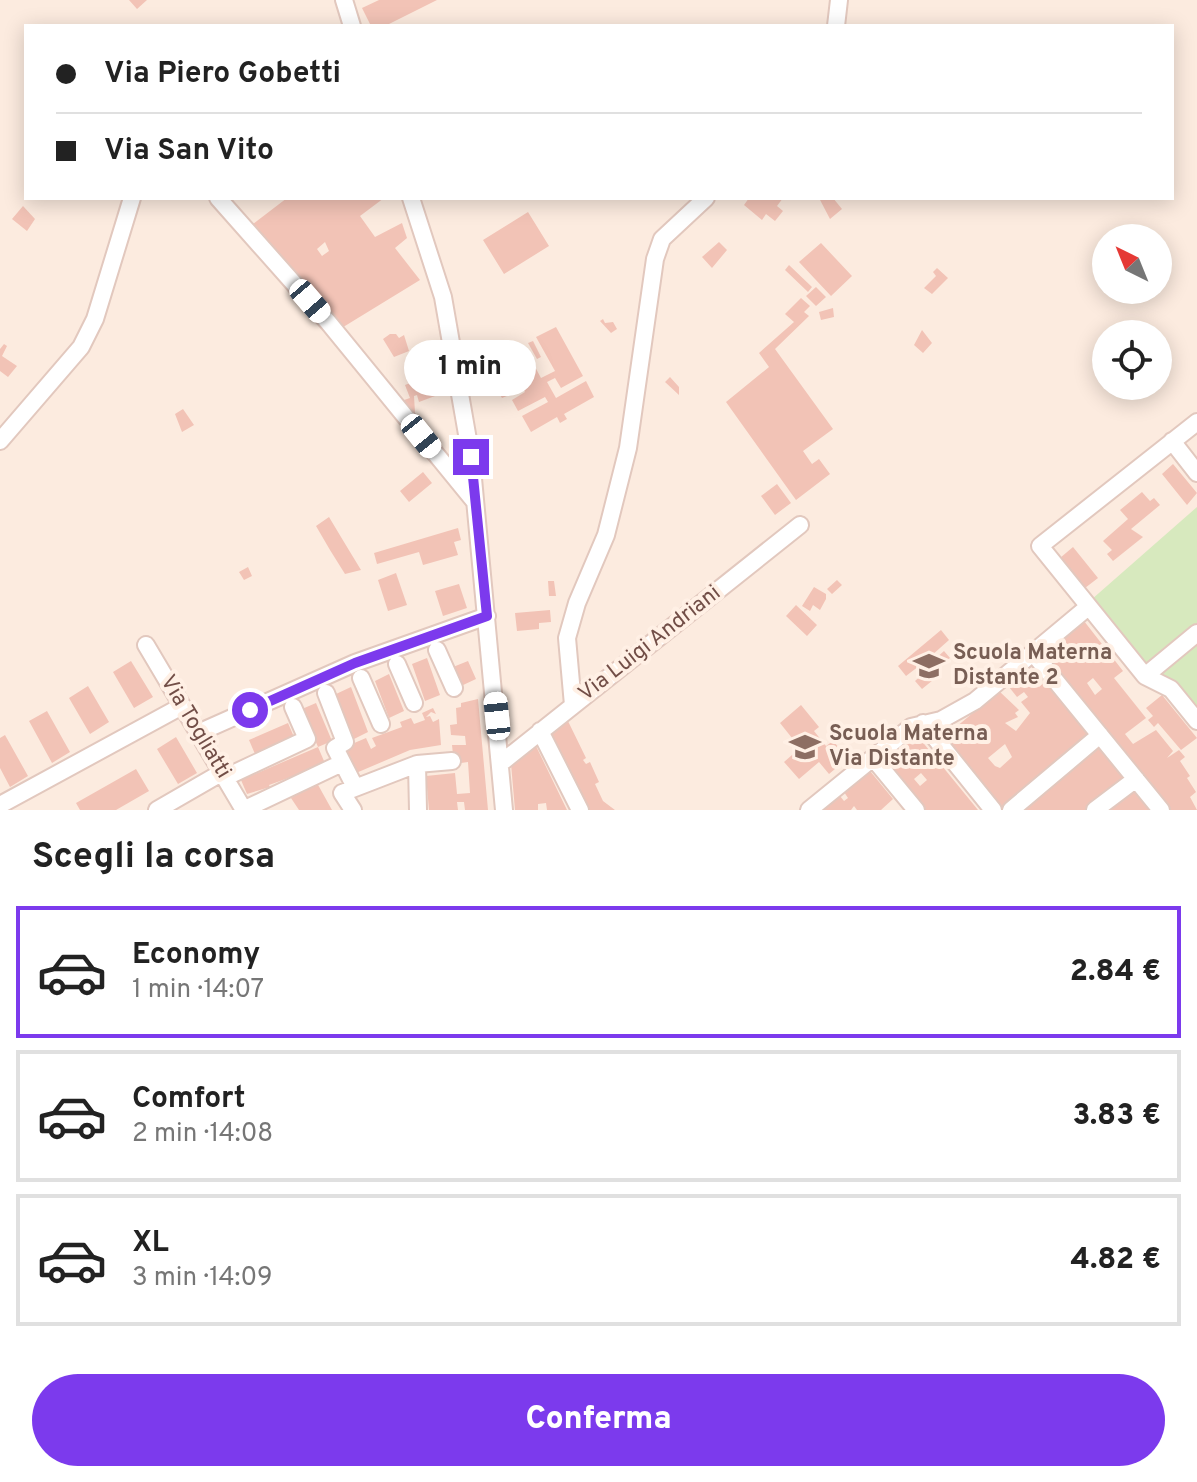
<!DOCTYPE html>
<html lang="it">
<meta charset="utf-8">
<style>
:root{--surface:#fff;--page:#f6f6f6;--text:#222;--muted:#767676;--line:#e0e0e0;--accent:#7c3aed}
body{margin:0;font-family:Overpass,sans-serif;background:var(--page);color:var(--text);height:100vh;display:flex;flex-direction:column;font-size:30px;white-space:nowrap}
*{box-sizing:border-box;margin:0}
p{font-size:26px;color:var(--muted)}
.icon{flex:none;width:44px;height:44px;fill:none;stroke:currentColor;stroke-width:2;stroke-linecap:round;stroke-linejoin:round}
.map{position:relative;height:810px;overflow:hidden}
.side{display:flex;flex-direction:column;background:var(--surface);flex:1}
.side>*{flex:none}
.hud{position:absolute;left:24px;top:24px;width:1150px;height:176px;border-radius:0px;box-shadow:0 4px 20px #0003;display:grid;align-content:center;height:176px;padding:0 32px;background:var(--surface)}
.needle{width:52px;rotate:317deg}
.controls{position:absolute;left:1092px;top:224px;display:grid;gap:16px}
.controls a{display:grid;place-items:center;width:80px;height:80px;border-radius:50%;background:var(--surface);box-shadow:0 4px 20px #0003;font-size:40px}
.end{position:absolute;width:36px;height:36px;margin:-18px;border:10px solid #7c3aed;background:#fff;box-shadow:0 0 0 4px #fff}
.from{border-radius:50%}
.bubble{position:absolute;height:56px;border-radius:28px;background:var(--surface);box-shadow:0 4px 20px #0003;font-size:26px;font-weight:800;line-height:56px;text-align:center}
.car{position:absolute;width:24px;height:48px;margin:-24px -12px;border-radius:10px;box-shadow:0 0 6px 2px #0007;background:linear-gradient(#fff 24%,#345 0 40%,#fff 0 76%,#345 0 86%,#fff 0)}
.hud b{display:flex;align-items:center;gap:28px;height:76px;font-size:30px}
.hud b+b{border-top:2px solid var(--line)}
.hud i{width:20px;height:20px;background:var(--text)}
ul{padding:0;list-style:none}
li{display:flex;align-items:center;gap:24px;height:132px;margin:0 16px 12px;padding:0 16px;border:4px solid var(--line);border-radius:0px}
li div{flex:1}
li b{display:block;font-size:30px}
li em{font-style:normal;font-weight:800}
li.selected{border-color:var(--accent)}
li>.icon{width:72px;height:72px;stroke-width:1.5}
h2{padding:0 32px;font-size:36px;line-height:96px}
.button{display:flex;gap:16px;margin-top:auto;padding:16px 32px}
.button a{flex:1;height:92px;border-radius:48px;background:var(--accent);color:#fff;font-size:32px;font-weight:800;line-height:92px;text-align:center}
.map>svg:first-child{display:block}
.green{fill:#d7e9be}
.building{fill:#f2c3b6;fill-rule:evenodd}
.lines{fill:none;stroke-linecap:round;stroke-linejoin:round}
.minor-casing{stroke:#e2c8be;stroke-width:20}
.minor{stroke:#fff;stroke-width:16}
.route{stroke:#7c3aed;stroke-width:10}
.labels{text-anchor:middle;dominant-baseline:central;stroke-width:8;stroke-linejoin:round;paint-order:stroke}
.street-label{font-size:22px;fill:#724e47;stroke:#fff0e5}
.education-label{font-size:22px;font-weight:bold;fill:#785e54;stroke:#fff0e5;text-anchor:start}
</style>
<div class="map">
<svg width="1197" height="810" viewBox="0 0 1197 810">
<rect width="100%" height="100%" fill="#fcebdf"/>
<!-- green -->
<path class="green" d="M1197 507V710L1172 681 1146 666 1091 600Z"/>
<!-- building -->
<path class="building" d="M129 0H147L137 9Z
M379 0H437L385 26H371L362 8Z
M287 198H384L360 216 375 237 402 223 407 238 395 248 420 280 340 329 253 224ZM325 242 329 251 322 256 317 249Z
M749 198H783L777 206 783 211 775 221 766 214 762 220 744 205Z
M819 198H833L842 209 830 219Z
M23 206 35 219 27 231 12 219Z
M528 212 549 246 504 274 483 240Z
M719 242 727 250 712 268 702 257Z
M821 243 852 276 831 296 799 262Z
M789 265 812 287 808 292 785 270Z
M937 268 948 278 932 294 924 288 936 276 933 272Z
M816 287 826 297 816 306 806 296Z
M801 298 810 306 804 312 809 316 775 349 833 429 803 451 812 464 819 459 830 474 796 500 726 402 769 367 759 353 794 322 785 314Z
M833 308 834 317 821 320 819 312Z
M603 319 605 323 613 322 617 329 611 333 600 321Z
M556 327 583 376 561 388 555 378 547 382 556 398 586 381 594 397 564 414 567 419 560 423 557 417 531 432 522 416 548 402 545 397 518 411 512 400 525 392 505 355 523 345 541 378 555 371 536 337Z
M922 330 932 343 923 353 914 345Z
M390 334H396L399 338 404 335 409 351 394 357 383 339Z
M533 341 541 357 537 359 528 343Z
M4 344 7 346 2 356 17 366 8 377 0 371V349Z
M487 356 509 395 502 398 480 359Z
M670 377 679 387V395L665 382Z
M418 380 424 385 430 382 435 396 419 402 417 395 414 396 415 413H406L404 400 410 398 405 385Z
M183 409 194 425 182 432 175 414Z
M1173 464 1197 493 1187 505 1162 474Z
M423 472 432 483 409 502 400 491Z
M777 484 791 503 775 515 761 496Z
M1142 492 1150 501 1154 498 1160 505 1131 529 1143 537 1113 561 1107 554 1112 550 1103 541 1128 519 1120 510Z
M329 517 344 542 361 570 345 574 330 550 316 526Z
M458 528 461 540 454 542 458 555 423 565 419 552 377 564 374 553Z
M1073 547 1098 578 1085 588 1060 558Z
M248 567 252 576 244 580 239 572Z
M396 573 407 605 388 611 378 580Z
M837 580 842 585 832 594 827 589Z
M548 581H554L556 596H549Z
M459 584 467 608 443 616 435 591Z
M814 587 826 594V599L820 610 813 605 810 611 802 606Z
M796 605 817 625 807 636 786 616Z
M550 610 551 622 539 623V629L517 631 515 613Z
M1084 621 1123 671 1114 678 1146 718 1125 734 1133 744 1156 730 1173 751 1167 758 1179 750 1185 757 1180 761 1190 776 1187 778 1196 792 1190 797 1197 810H1165L1041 654ZM1093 678 1102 689 1095 695 1087 683Z
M941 630 949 640 931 656 934 660 944 651 950 658 933 670 938 676 922 689 915 681 925 672 919 666 906 676 898 666Z
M427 658 440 695 425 701 412 664Z
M131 661 153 697 134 708 113 672Z
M468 661 476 679 461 686 453 667Z
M1027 671 1039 687 1047 680 1089 734 999 810 943 738 999 691 1019 710 1015 713 1018 717 1005 723 1016 731 1030 713 1021 702 1028 697 1024 692 1017 697 1009 687ZM1005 744 1012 757 1000 768 995 766 988 758Z
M981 673 987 681 981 685 975 678Z
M389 674 404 711 389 718 375 681Z
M88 686 109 722 90 734 69 698Z
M351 687 368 732 354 739 336 694Z
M1162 695 1197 738 1181 750 1158 723 1154 727 1148 720 1153 716 1146 708Z
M478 699 488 810H465L464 802H457L458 810H429L426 776 455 773 457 794 470 793 468 762 454 764 452 745H466L465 736 451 735 450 725 457 724 456 708 461 707V703Z
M316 703 332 741 318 747 302 709Z
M801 705 819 727 814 731 826 746 833 741 848 758 829 774 819 762 799 779 784 762 800 748 780 723Z
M433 708 436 714 431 712 426 717 430 716 433 722 439 719 441 745 410 750 356 773 345 747 366 738 371 749 376 746 372 738 402 727 400 722 411 718 414 724 425 720 422 713Z
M47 711 70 752 52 763 29 721Z
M566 717 586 758 583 760 586 764 590 762 599 782 595 784 603 801 615 810H583L546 734Z
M288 723 294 737 255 754 249 740Z
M916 734 978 810H922L883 761ZM921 773 927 780 920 786 914 779Z
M5 735 28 776 10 787 0 768V738Z
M176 737 197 773 178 784 157 749Z
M535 744 567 810H547L546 803 538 804V810H515L511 764Z
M1098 744 1124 778 1085 810H1020Z
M318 747 324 761 308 771 269 785 270 787 247 794 241 780Z
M136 769 149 791 116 810H80L76 803Z
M870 771 893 799 881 810H857L854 806 851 810H822L840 796 844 801 848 798 844 792Z
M317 783 332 810H299L291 798Z
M1133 788 1150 810H1106Z"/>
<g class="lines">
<defs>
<path id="minor" d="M344 0 352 26
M836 26 839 0
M218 198 328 322 475 502
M411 198 443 297 471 457 504 810
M1197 422 1040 546 1145 676 1171 689 1197 721
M0 441 81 347 95 319 132 198
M1172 441 1197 473
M146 645 244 810
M437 650 454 688
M1033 653 1161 810
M397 664 414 703
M1145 676 1197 633
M361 678 381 724
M326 693 345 742 335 748 355 787
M573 705 567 638 577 603 606 535 628 448 655 259 662 239 706 198
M923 723 993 810
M540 731 580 810
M198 733 355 663 487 616
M873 758 916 810
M501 763 800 525
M417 764 452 761
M224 778 307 739 293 707
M0 805 182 706
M157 810 221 773
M243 810 342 763
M353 810 342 793 417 764 418 810
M809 810 911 727 941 720 975 701 1088 607
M1011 810 1100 735
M1095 810 1136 779"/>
</defs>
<!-- minor casing -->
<use href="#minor" class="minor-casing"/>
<!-- minor -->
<use href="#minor" class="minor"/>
</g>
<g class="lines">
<!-- route -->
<path class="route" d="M250 710 355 663 487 616 471 457"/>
</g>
<!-- icons -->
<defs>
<symbol id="school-bare" viewBox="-9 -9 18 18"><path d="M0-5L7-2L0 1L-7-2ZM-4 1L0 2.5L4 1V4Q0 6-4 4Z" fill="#8d6e63" stroke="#fff0e5" stroke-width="2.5" paint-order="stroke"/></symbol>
</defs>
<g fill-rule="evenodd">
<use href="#school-bare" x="907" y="644" width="44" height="44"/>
<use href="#school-bare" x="783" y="725" width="44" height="44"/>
</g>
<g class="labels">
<!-- street labels -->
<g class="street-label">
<text transform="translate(650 644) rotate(-38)">Via Luigi Andriani</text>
<text transform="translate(195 727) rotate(59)">Via Togliatti</text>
</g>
<!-- education labels -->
<g class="education-label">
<text x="953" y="653">Scuola Materna<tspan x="953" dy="25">Distante 2</tspan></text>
<text x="829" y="734">Scuola Materna<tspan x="829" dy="25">Via Distante</tspan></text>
</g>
</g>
</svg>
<div class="controls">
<a><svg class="needle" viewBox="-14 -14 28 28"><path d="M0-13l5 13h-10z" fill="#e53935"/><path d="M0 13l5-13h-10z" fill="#767676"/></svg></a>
<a><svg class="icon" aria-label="locate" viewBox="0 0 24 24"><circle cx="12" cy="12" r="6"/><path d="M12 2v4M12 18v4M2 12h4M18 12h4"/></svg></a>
</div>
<i class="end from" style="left:250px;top:710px"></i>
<i class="end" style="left:471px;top:457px"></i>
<div class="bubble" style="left:404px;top:340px;width:132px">1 min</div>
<i class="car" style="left:310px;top:301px;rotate:139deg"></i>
<i class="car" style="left:421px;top:436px;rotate:141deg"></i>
<i class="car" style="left:497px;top:716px;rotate:354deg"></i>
<div class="hud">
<b><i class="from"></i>Via Piero Gobetti</b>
<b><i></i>Via San Vito</b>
</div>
</div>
<section class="side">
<h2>Scegli la corsa</h2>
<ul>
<li class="selected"><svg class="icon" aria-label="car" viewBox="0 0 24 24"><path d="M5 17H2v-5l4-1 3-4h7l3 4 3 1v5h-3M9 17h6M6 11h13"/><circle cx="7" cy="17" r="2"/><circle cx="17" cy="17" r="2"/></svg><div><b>Economy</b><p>1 min · 14:07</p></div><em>2.84 €</em></li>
<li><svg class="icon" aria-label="car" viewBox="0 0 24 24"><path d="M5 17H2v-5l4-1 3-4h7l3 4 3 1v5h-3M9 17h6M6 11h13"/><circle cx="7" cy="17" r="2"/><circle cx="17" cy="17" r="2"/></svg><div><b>Comfort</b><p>2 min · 14:08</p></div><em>3.83 €</em></li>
<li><svg class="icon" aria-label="car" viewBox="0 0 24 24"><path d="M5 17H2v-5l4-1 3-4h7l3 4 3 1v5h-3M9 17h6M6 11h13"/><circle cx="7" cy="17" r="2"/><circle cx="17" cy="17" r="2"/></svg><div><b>XL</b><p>3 min · 14:09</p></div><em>4.82 €</em></li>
</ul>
<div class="button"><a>Conferma</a></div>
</section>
